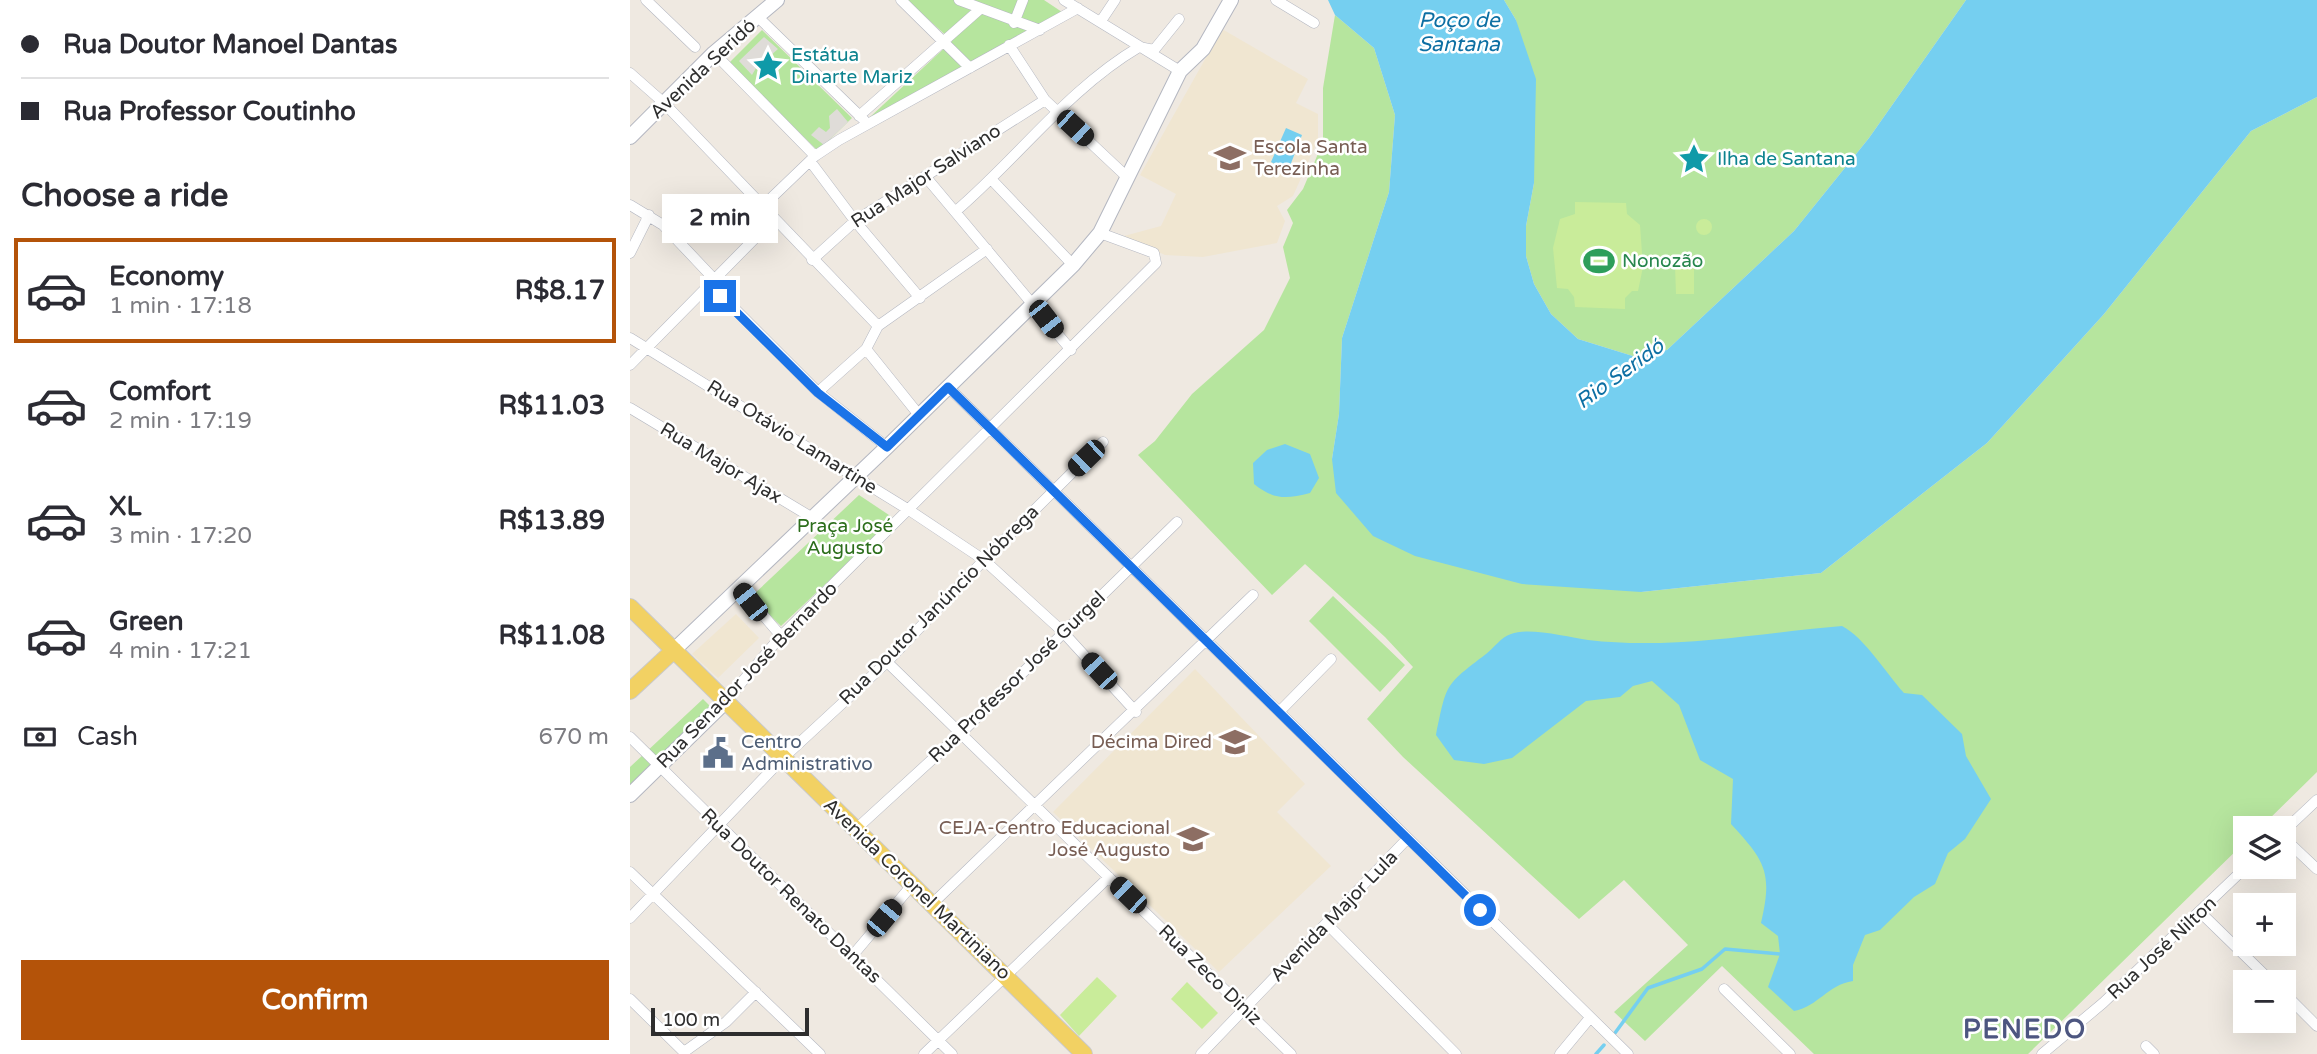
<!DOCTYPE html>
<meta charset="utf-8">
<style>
:root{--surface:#fff;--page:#f7f7f7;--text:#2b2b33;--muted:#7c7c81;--line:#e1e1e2;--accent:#b45309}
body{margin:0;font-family:"Varela Round",sans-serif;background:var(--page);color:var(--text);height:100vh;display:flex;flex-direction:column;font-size:26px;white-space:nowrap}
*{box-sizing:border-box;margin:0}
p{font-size:23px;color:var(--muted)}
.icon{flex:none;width:38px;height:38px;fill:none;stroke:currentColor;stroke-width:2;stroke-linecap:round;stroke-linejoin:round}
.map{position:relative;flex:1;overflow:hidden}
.details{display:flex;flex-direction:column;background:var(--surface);width:630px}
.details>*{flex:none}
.hud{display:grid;align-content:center;height:154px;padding:0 21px;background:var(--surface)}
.fabs{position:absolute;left:1603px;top:816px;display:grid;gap:14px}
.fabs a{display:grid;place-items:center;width:63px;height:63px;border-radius:0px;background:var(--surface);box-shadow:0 7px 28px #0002;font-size:35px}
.scale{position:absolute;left:21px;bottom:18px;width:158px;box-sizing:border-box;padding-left:7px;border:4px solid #2e2e2e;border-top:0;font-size:19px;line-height:24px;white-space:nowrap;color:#2e2e2e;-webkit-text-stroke:5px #fff;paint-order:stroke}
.end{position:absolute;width:32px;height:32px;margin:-16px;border:9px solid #1a73e8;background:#fff;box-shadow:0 0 0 4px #fff}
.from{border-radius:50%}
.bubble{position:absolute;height:49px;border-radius:0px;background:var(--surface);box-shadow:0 7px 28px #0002;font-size:23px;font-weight:700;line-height:49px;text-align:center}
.car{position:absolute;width:21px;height:42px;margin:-21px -10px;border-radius:9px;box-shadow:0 0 5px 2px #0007;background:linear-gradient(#222 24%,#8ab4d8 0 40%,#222 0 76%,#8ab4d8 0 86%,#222 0)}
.hud b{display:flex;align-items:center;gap:24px;height:66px;font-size:26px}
.hud b+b{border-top:2px solid var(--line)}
.hud i{width:18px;height:18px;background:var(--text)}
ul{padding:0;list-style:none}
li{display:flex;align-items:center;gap:21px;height:105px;margin:0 14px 10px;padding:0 7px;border:4px solid transparent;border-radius:0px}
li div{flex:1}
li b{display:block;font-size:26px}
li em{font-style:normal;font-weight:700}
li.on{border-color:var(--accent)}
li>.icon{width:63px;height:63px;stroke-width:1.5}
h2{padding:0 21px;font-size:32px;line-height:84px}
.pay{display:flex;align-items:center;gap:18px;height:77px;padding:0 21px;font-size:26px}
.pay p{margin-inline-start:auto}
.primary-button{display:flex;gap:14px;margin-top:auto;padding:14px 21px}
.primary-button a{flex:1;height:80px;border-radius:0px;background:var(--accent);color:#fff;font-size:28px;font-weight:700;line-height:80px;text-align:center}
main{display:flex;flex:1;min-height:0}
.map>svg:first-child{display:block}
.education{fill:#f0e6d1}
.green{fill:#b6e59e}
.pitch{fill:#c9ec9a}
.plaza{fill:#dfdcd8}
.water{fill:#75cff0}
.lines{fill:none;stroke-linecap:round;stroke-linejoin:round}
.stream{stroke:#75cff0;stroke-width:3.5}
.minor-casing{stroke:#b4b7c1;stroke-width:11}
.secondary-casing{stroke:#b4b7c1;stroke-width:16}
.primary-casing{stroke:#c9c9c9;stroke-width:18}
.minor{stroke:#fff;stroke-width:10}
.secondary{stroke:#fff;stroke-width:14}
.primary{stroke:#f2d163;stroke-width:16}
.route{stroke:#1a73e8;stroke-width:9}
.labels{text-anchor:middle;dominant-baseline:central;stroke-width:5;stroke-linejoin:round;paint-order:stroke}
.culture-label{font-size:19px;fill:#0d838f;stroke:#fff;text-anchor:start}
.street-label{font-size:19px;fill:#2e2e2e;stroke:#fff}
.education-label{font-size:19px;fill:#785e54;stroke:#fff;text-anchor:end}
.leisure-label{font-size:19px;fill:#27864d;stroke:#fff;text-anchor:start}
.park-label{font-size:19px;fill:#2c6e1b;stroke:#fff}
.service-label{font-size:19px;fill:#4e5e75;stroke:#fff;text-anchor:start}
.water-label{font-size:21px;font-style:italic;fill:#0d6fa3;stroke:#fff}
.district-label{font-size:26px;font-weight:bold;letter-spacing:2px;fill:#4d5680;stroke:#fff}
</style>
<main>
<section class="details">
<div class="hud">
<b><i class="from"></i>Rua Doutor Manoel Dantas</b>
<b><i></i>Rua Professor Coutinho</b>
</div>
<h2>Choose a ride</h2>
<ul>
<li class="on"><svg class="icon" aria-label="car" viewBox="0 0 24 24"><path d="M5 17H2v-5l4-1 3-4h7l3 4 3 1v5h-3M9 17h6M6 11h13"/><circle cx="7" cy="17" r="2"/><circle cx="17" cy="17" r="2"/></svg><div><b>Economy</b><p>1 min · 17:18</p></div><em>R$8.17</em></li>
<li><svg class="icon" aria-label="car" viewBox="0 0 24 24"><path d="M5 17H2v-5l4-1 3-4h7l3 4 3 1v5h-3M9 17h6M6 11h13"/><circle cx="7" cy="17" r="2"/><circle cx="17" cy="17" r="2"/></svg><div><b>Comfort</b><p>2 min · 17:19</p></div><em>R$11.03</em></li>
<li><svg class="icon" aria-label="car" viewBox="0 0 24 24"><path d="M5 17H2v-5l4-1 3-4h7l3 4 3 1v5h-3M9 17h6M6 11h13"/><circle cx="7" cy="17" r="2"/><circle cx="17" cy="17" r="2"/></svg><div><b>XL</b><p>3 min · 17:20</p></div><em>R$13.89</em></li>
<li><svg class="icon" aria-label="car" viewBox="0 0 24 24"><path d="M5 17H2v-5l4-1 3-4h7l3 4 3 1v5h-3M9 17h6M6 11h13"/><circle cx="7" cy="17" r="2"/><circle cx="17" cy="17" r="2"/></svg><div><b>Green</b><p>4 min · 17:21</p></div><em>R$11.08</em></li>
</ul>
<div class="pay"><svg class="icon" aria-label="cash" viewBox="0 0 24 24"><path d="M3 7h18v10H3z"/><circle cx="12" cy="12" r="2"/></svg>Cash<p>670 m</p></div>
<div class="primary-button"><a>Confirm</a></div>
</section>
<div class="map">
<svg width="1687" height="1054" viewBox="0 0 1687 1054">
<rect width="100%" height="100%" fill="#efe9e1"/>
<!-- education -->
<path class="education" d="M592 29 678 79 666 103 688 114V140L663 196 647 206 655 221 647 243 573 257 535 255 494 236 531 226 546 194 510 175Z
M106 614 129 638 88 678 62 654Z
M565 669 675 784 647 812 701 866 589 972 423 812Z"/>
<!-- green -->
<path class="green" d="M277 0H414L432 12 226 130 322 41Z
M874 0H1336L1239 138 1164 231 1037 350 1006 357 948 339 921 314 904 284 896 256V226L904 183 886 20Z
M705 15 744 48 765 115 759 192 712 338 709 414 702 459 1011 592 1191 573 1357 443 1474 314 1621 131 1687 97V772L1630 828H1615V842L1398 1054H1184L1092 966 1015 1041 984 1012 1058 945 994 880 949 919 773 757 737 719 783 667 755 637 675 564 642 595 508 455 525 441 562 394 634 330 660 278 653 247 663 223 657 210 673 189 693 142V88Z
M132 30 222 118 188 151 99 63Z
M229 495 262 517 260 523 151 626 121 597Z
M703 596 775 665 750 692 679 621Z
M73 699 84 710 0 793V767Z"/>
<!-- pitch -->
<path class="pitch" d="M945 202 996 203 997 214 1010 225 1013 267 1008 291H1002L995 298V309L945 307 944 297 938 289 927 288 923 248 930 219 945 214Z
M1066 227a8 8 0 1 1 16 0a8 8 0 1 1-16 0Z
M1045 265 1064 266V294H1046Z
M467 977 487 996 449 1036 430 1015Z
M557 982 588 1013 572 1029 541 999Z"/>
<!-- plaza -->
<path class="plaza" d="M134 37 148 49 140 56 134 54 122 75 109 61Z
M207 109 218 122 194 145 181 135 189 127 196 132 200 128 199 116Z"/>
<!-- water -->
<path class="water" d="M698 0H874L886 20 906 79 904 183 896 226V256L904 284 921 314 948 339 1006 357 1037 350 1164 231 1239 138 1336 0H1687V97L1621 131 1474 314 1357 443 1191 573 1011 592 892 584 785 556 743 536 706 493 702 459 709 414 712 338 759 192 765 115 744 48 705 15Z
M656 128 672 135 658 171 641 162Z
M655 444 680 454 689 478 680 493C656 499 644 500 624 484L623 463 637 450Z
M1212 626C1235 638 1255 672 1274 693L1292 695 1332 734 1336 756 1361 799 1335 839 1318 853 1305 884 1284 897 1250 930 1235 935 1223 965V981C1197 985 1189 1006 1164 1011L1138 987 1150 954 1148 936 1131 923C1143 872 1135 861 1101 824L1103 779 1070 760 1049 705 1022 681 1003 686 990 697 956 701 882 758 854 764 824 760 806 735C817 683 814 686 856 654 864 648 871 637 881 634 898 627 938 637 958 640 1043 650 1128 633 1212 626Z"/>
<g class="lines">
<!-- stream -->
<path class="stream" d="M985 1033 1018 988 1072 969 1095 949 1150 954
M966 1054 974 1045"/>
<defs>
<path id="minor" d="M16 0 65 47
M271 0 340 68
M329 0 410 30
M434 0 550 71
M646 0 684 23
M129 18 234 120
M471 21 485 0
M384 23 393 0
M379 45 415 100 497 177
M84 53 185 156
M0 73 34 103 248 326
M229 116 349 10
M180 161 225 221 290 298
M295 176 441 350
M362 180 443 265
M0 205 33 225 84 279
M132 207 185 156 209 140 448 8
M326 211C389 157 438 89 509 47L524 50 549 19
M0 253 19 215
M182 260 225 221 415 100
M80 284 188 392 257 447
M0 338 279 510 354 560 432 631 506 712
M236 349 289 415
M0 365 143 220
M318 387 998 1054
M188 392 236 349 248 326 357 249
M0 408 181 517
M109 587 151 636
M257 662 661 1054
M95 702 151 636 526 263 524 253 470 233
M650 711 701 659
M0 737 322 1054
M225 830 331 733 547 522
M1654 831 1687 800
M1654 838 1687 869
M0 872 190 1054
M302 904 623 595
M1570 912 1642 982
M0 918 152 759 257 662 354 560 473 442
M698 925 826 1054
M223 955 282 885
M1094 989 1160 1054
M1654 993 1687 1026
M0 999 56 1054
M1516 1046 1524 1054
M54 1052 96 1022 126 992
M294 1054 479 877
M571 1054 778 838
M930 1054 959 1019
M1412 1054 1473 1003 1617 866"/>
<path id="secondary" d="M0 137 84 53 147 0
M44 650 257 447 443 265 470 233 550 71 573 49 601 0
M0 795 95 702"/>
<path id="primary" d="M0 607 454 1054
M0 691 44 650"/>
</defs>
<!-- minor casing -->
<use href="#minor" class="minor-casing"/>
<!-- secondary casing -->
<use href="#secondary" class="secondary-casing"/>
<!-- primary casing -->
<use href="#primary" class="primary-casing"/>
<!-- minor -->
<use href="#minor" class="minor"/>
<!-- secondary -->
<use href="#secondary" class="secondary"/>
<!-- primary -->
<use href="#primary" class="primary"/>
</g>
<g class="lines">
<!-- route -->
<path class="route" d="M90 296 188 393 257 447 318 387 850 910"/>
</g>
<!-- icons -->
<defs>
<symbol id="sight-bare" viewBox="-9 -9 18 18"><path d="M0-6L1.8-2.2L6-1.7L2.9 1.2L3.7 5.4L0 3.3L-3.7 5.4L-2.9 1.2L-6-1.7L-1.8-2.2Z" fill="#0f9aa8" stroke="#fff" stroke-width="2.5" paint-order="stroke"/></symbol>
<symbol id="school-bare" viewBox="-9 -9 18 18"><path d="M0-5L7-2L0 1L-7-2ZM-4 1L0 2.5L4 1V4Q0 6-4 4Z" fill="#8d6e63" stroke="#fff" stroke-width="2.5" paint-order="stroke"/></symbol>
<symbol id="stadium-bare" viewBox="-9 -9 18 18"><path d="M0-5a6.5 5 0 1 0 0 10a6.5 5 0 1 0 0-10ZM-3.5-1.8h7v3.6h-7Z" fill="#2e9e5b" stroke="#fff" stroke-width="2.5" paint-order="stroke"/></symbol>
<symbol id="civic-bare" viewBox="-9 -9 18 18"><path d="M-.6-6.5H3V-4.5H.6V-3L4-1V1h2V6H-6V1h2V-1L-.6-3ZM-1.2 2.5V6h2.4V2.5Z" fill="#5c6f8a" stroke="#fff" stroke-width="2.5" paint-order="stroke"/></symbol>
</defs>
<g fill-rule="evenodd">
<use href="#sight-bare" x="116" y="44" width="44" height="44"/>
<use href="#school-bare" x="578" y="136" width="44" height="44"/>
<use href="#sight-bare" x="1042" y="137" width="44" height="44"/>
<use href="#stadium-bare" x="947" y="239" width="44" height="44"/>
<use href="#school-bare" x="583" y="720" width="44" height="44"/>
<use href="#civic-bare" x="66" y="731" width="44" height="44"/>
<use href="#school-bare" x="541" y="817" width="44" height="44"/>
</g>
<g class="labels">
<!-- culture labels -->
<g class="culture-label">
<text x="161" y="55">Estátua<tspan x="161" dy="22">Dinarte Mariz</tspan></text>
<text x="1087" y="159">Ilha de Santana</text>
</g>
<!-- street labels -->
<g class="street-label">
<text transform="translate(73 69) rotate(-43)">Avenida Seridó</text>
<text transform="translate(296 176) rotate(-33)">Rua Major Salviano</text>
<text transform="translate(162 437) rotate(32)">Rua Otávio Lamartine</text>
<text transform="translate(91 463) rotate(31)">Rua Major Ajax</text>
<text transform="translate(309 605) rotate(-45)">Rua Doutor Janúncio Nóbrega</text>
<text transform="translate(117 675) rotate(-46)">Rua Senador José Bernardo</text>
<text transform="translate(387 677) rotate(-44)">Rua Professor José Gurgel</text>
<text transform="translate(287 889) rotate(44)">Avenida Coronel Martiniano</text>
<text transform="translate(161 896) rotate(44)">Rua Doutor Renato Dantas</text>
<text transform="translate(704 916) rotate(-46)">Avenida Major Lula</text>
<text transform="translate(1532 948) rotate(-43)">Rua José Nilton</text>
<text transform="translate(580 975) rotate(44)">Rua Zeco Diniz</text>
</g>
<!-- education labels -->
<g class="education-label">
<text x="623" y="147" text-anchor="start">Escola Santa<tspan x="623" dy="22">Terezinha</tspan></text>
<text x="582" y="742">Décima Dired</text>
<text x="540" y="828">CEJA-Centro Educacional<tspan x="540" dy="22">José Augusto</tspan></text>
</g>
<!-- leisure labels -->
<g class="leisure-label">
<text x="992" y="261">Nonozão</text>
</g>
<!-- park labels -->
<g class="park-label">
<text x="215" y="526">Praça José<tspan x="215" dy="22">Augusto</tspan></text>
</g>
<!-- service labels -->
<g class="service-label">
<text x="111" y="742">Centro<tspan x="111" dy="22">Administrativo</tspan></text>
</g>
<!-- water labels -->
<g class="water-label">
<text x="829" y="20">Poço de<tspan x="829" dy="24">Santana</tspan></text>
<text transform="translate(990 374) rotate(-36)">Rio Seridó</text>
</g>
<!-- district labels -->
<g class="district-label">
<text x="1395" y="1029">PENEDO</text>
</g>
</g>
</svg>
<div class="fabs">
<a><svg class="icon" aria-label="layers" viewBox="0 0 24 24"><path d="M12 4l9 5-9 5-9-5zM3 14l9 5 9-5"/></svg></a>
<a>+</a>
<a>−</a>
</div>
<div class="scale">100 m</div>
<i class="end from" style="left:850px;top:910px"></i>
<i class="end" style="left:90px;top:296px"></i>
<div class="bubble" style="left:32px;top:194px;width:116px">2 min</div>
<i class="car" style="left:445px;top:128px;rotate:133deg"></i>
<i class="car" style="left:416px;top:319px;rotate:142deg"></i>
<i class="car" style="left:456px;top:458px;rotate:226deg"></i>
<i class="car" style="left:120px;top:602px;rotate:322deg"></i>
<i class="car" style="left:469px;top:671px;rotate:317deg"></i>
<i class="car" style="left:498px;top:895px;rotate:314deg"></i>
<i class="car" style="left:254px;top:918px;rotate:40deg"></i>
</div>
</main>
